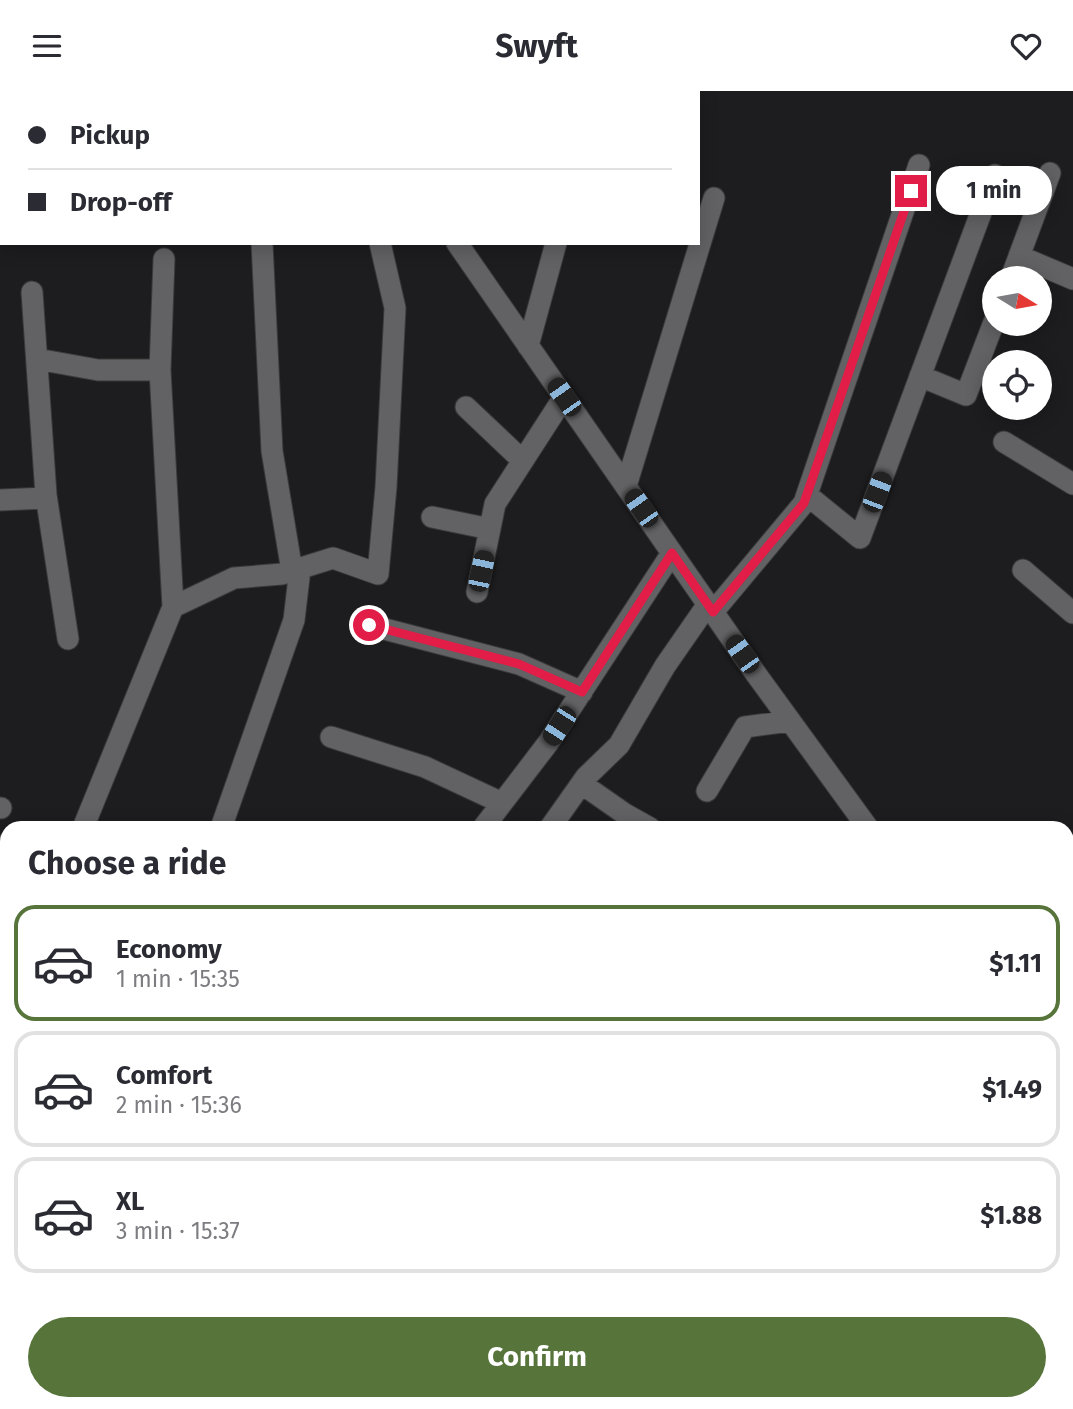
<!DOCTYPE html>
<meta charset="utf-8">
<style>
:root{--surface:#fff;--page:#f2f2f3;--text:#2b2b33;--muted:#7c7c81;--line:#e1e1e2;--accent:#57743b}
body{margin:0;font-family:"Fira Sans",sans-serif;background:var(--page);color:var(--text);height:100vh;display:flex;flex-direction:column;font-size:26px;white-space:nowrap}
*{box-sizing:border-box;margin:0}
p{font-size:23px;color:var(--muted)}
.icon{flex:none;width:38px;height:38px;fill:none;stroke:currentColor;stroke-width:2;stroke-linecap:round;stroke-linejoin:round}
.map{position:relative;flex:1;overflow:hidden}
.panel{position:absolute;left:0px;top:730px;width:1074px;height:590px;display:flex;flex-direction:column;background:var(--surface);border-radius:21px 21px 0 0;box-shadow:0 4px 18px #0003}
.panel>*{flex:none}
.hud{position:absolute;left:0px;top:0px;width:700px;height:154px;box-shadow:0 4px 18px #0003;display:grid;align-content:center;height:154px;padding:0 28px;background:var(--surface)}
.needle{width:46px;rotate:101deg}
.fabs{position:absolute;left:982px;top:175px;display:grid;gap:14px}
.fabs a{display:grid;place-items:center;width:70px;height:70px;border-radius:50%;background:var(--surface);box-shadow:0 4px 18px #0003;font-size:35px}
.end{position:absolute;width:32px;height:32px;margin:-16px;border:9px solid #e11d48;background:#fff;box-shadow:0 0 0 4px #fff}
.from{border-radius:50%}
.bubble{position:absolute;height:49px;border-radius:24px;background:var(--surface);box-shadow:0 4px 18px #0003;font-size:23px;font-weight:700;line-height:49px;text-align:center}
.car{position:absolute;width:21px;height:42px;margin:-21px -10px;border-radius:9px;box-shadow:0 0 5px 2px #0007;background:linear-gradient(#222 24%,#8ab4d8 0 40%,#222 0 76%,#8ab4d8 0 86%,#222 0)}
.hud b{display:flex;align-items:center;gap:24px;height:66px;font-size:26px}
.hud b+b{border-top:2px solid var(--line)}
.hud i{width:18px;height:18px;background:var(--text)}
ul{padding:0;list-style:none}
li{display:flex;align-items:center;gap:21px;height:116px;margin:0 14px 10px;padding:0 14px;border:4px solid var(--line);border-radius:21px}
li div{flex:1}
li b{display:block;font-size:26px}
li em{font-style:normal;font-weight:700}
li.selected{border-color:var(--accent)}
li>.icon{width:63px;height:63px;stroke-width:1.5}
h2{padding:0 28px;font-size:32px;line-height:84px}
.action{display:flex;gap:14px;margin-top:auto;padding:14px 28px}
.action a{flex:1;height:80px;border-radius:42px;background:var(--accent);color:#fff;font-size:28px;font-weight:700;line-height:80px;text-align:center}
header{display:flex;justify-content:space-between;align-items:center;height:91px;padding:0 28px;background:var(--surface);font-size:32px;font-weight:700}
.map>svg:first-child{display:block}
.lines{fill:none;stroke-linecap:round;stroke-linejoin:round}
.stream{stroke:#4e4256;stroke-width:8}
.minor-casing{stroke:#3b3a3b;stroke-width:23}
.minor{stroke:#626163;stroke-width:21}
.route{stroke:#e11d48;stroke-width:9}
</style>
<header><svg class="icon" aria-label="menu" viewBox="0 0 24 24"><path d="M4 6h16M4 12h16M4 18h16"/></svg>Swyft<svg class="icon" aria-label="heart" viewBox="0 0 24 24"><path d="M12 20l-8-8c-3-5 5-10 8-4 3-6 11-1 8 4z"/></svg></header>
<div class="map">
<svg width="1073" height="1318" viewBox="0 0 1073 1318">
<rect width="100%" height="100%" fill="#1d1c1e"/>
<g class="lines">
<!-- stream -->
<path class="stream" d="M19 2 23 0
M0 6 2 5"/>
<defs>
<path id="minor" d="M164 0 169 2
M336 0 337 2
M88 2 96 0
M490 2 496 0
M0 19 2 18
M262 152 272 360 292 480
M457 152 756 583 868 737
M1019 165 1073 188
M164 168 160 279 173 516
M1011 187 1050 82
M32 201 46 404 68 548
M528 255 556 152
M37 268 98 279H160
M920 285 966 304 994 231
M466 316 523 370
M1004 351 1073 393
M626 395 714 107
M807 404 860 447 995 84
M0 409 46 407
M432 426 490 438
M1023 479 1073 522
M477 501 495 413 564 306
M713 521 804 412 919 74
M369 534 519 573 582 601
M331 646 425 676 502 712
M582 693 625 723 650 737
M707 700 745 636 790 630
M0 717H1
M83 737 173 516 234 487 282 483 333 467 378 483 386 396 395 217 380 152
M221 737 294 529 300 478
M483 737 548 652 672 462
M550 737 586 686 619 654 665 575 708 513
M0 755 7 756
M0 831 7 833
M1068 992 1073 998
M0 1023 7 1024
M1068 1071 1073 1066
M0 1134 7 1135
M456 1312 460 1316
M502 1312 511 1318
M50 1318 52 1312
M197 1318 200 1312
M391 1318 395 1312
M792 1318 798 1312"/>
</defs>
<!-- minor casing -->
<use href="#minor" class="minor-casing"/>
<!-- minor -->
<use href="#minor" class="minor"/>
</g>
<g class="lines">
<!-- route -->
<path class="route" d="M369 534 519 573 582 601 672 462 713 521 804 412 911 100"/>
</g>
</svg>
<div class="fabs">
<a><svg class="needle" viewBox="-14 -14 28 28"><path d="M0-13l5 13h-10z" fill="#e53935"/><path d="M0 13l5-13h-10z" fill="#7c7c81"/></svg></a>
<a><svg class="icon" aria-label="locate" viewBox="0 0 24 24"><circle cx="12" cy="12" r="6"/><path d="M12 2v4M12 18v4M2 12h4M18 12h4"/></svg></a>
</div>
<i class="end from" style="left:369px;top:534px"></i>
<i class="end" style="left:911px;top:100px"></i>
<div class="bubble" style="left:936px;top:75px;width:116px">1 min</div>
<i class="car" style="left:564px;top:306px;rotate:325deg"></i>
<i class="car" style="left:877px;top:401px;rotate:21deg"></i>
<i class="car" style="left:641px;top:417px;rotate:325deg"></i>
<i class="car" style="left:481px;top:480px;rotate:12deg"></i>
<i class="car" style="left:742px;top:563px;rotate:325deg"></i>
<i class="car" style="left:559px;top:635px;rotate:213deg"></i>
<div class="hud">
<b><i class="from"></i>Pickup</b>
<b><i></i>Drop-off</b>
</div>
<section class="panel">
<h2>Choose a ride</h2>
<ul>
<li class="selected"><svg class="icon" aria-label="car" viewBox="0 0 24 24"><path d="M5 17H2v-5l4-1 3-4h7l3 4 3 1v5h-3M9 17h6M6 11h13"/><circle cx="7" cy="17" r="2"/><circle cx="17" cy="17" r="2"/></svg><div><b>Economy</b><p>1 min · 15:35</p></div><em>$1.11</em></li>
<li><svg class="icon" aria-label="car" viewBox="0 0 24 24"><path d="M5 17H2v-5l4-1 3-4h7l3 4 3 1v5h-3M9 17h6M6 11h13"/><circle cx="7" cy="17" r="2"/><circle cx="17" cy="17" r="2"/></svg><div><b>Comfort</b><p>2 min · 15:36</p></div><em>$1.49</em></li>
<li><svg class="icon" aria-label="car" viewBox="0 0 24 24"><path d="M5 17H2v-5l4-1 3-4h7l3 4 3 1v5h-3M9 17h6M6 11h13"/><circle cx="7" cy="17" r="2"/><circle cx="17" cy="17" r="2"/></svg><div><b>XL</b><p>3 min · 15:37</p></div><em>$1.88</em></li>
</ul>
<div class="action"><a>Confirm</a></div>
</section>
</div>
